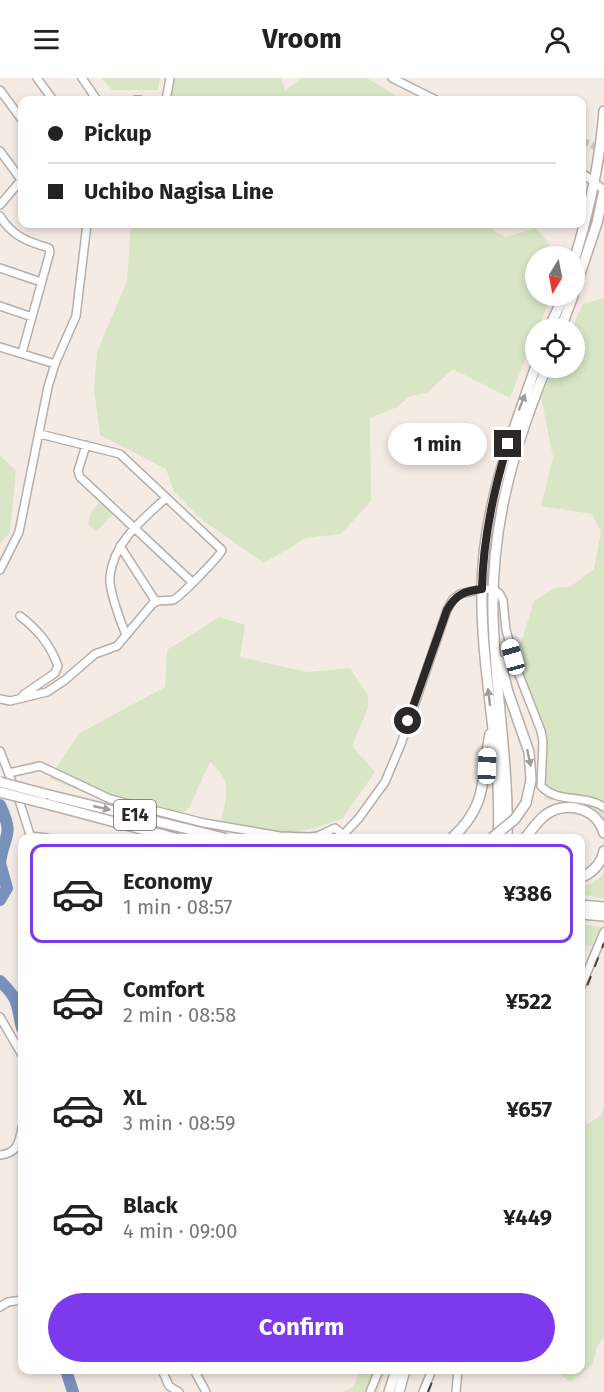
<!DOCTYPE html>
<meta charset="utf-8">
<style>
:root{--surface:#fff;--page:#f2f2f2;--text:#222;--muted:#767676;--line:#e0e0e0;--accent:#7c3aed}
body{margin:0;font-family:"Fira Sans",sans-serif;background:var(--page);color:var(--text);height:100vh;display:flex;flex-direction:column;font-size:22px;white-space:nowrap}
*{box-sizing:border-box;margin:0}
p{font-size:20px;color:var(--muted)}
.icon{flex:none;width:33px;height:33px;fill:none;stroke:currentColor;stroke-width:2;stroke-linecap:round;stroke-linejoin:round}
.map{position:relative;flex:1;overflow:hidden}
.side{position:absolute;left:18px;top:756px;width:567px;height:540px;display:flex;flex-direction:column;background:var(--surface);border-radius:12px;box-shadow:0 3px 9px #0003}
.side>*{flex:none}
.guide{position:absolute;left:18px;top:18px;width:568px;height:132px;border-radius:12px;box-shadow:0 3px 9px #0003;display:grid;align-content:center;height:132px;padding:0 30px;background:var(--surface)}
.needle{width:39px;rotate:190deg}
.controls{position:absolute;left:525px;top:168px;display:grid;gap:12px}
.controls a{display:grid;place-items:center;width:60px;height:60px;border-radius:50%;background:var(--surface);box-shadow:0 3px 9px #0003;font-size:30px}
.end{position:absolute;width:27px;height:27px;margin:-14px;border:8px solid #2c2826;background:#fff;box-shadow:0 0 0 3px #fff}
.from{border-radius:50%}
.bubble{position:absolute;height:42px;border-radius:21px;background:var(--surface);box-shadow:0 3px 9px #0003;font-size:20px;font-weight:700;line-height:42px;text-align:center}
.car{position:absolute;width:18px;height:36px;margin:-18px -9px;border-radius:8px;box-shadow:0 0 4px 2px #0007;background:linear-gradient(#fff 24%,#345 0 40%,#fff 0 76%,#345 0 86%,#fff 0)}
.guide b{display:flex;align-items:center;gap:21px;height:57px;font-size:22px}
.guide b+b{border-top:2px solid var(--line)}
.guide i{width:15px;height:15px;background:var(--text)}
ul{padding:10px 0 0;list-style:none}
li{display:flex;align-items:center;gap:18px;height:99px;margin:0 12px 9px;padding:0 18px;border:3px solid transparent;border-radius:12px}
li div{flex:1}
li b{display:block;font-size:22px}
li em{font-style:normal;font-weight:700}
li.active{border-color:var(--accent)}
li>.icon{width:54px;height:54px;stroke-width:1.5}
.primary-button{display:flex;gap:12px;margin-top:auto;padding:12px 30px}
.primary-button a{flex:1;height:69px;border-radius:36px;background:var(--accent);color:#fff;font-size:24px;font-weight:700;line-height:69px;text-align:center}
header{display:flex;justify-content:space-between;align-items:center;height:78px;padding:0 30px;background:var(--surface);font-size:27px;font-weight:700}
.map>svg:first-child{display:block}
.green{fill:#d8e6c5}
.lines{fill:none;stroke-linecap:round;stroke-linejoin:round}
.river{stroke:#7891bb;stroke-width:12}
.minor-tunnel{stroke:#cdc4bf;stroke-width:7;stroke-dasharray:7 3.5;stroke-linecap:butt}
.minor-casing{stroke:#b7aea8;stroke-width:10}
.highway-casing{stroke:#b7aea8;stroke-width:12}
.minor{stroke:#fff;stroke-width:7}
.highway{stroke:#fff;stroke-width:9}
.rail{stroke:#494441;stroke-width:2;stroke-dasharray:10 10;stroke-linecap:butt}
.highway-bridge-casing{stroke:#b7aea8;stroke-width:12;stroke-linecap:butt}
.highway-bridge{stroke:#fff;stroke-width:9}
.oneway{fill:#a09e9d}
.route{stroke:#2c2826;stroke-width:8}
.labels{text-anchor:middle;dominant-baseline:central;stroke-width:5;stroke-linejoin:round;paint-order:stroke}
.shield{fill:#fff;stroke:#6b6867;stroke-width:1.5}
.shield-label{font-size:18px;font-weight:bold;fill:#2c2826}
</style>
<header><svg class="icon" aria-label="menu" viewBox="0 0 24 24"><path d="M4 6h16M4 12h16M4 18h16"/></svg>Vroom<svg class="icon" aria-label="person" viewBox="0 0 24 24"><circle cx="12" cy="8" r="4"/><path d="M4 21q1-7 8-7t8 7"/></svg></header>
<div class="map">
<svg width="604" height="1314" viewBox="0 0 604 1314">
<rect width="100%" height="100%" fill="#f5ebe5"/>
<!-- green -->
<path class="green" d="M102 0H160L158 12H112Z
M174 0H281L285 13 302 0H367L403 22H171Z
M131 146H493L492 152 506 159 536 150 549 165V178H536V218L551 219 538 250H536L535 256 510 320 453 291 427 315 410 318 397 329 370 340 371 423 341 456 306 460 264 485 201 441 174 414 166 391 100 357 94 311 97 274 127 203Z
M604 220V743L599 735 566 724 545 721 542 708 546 672 515 584 534 523 554 510 570 509 594 491 601 454 592 436 541 428 553 379 541 319 554 290H574V250H572L583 226Z
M0 378 16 392 10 454 0 466Z
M103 420 116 433 96 454 88 446 91 434Z
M219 539 245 547 240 579 307 594 350 590 368 617V630L352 668 375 694 343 740 316 750 267 757 219 752C224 724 236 704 210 684L189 730 172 742 85 715 49 700 80 655 165 609 167 572Z
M604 793V821L581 816V809L591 806 603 797Z
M581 846 600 849 593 868 581 867Z
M604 1028V1260L597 1268 593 1286 570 1304 555 1292H580L581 1040 588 1046 601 1037Z
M361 1292H383L384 1296 378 1314H343L353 1309Z"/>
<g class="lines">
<!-- river -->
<path class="river" d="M0 727C15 760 4 754 0 785
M0 785 7 810 0 822
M0 903C20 923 16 925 22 950
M66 1292 73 1314"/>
<!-- minor-tunnel -->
<path class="minor-tunnel" d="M582 63 602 71"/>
<defs>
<path id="minor" d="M37 0 53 22
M82 0 97 22
M392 0 436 22
M0 12 22 42
M135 22H140
M166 22 170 0
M0 73 22 103
M582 95 604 112
M0 127 22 101
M0 138C12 158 28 164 49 170L50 174 22 275
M0 190 41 204
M0 228 32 239
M0 269 55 286
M86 367 78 393 80 399 192 504
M120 468 156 524
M0 492 19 454 48 309 55 286 76 238 87 146
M20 538C38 552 50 566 58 588L55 595 23 617
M126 557C121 545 108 510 110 498 114 464 142 442 166 420
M0 621 10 623 47 614 65 602 95 576 117 568 154 524C160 522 167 523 173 522 179 520 220 478 222 472L120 376 40 356
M0 673 20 725 31 760
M9 695 40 688 110 721 204 745 280 758 310 759 318 758 335 750 343 757 359 740 385 704 401 666 447 532 453 521 460 516 482 511 494 512 499 515 503 522 506 552 518 594 541 653 543 664 541 708C558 726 584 716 604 729
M30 758 47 760
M580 911 604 854
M0 939 22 977
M0 1077C18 1075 19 1065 22 1049
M0 1229 8 1224 22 1222
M162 1292 169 1308 179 1314
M194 1292 206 1314
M370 1314 379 1292
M423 1314 432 1292
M456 1314 458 1292"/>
<path id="highway" d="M574 183C589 134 600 84 604 33
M574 214 597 145 604 112
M549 250 564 218
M561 250 573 218
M500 583 508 614 529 674 531 702 526 725
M45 716 224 760
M47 726 175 760
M452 760C489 726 481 700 490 656
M498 760C503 676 480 593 482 509 483 431 510 361 536 288
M507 760C509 686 495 612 493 537 491 448 513 371 546 290
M525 760C531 753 537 744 544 738 565 722 596 729 604 755
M580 800C592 795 601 786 604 773
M580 827 604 829
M580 836 604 838
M389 1314 396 1292
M399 1314 405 1292"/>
</defs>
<!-- minor casing -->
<use href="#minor" class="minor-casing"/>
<!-- highway casing -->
<use href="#highway" class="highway-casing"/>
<!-- minor -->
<use href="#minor" class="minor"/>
<!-- highway -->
<use href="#highway" class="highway"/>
<!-- rail -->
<path class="rail" d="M580 926 604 865
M428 1314 437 1292"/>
<defs>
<path id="highway-bridge" d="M0 704 45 716
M0 714 47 726
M492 760 515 741 526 725"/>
</defs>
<!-- highway-bridge casing -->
<use href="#highway-bridge" class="highway-bridge-casing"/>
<!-- highway-bridge -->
<use href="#highway-bridge" class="highway-bridge"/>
</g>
<!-- one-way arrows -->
<defs><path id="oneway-solid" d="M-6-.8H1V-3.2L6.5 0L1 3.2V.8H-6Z" transform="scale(1.5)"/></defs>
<g class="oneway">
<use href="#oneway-solid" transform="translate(522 324) rotate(-69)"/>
<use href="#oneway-solid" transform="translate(489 619) rotate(-97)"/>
<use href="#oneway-solid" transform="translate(529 680) rotate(78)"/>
<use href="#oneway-solid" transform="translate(102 730) rotate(13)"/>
</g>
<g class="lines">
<!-- route -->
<path class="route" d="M408 643 447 532C456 516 465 513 482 511 483 461 493 414 508 366"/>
</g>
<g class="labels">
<!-- shield labels -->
<rect class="shield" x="114" y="722" width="42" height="30" rx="4.5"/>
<g class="shield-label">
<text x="135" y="737">E14</text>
</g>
</g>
</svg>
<div class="controls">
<a><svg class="needle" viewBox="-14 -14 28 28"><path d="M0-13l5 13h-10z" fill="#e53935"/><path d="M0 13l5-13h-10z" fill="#767676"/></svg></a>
<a><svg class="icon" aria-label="locate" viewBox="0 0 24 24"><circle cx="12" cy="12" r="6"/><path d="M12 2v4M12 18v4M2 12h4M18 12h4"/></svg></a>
</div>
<i class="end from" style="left:408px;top:643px"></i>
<i class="end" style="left:508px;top:366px"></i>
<div class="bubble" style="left:388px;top:345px;width:99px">1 min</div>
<i class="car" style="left:513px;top:579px;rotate:344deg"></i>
<i class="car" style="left:487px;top:688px;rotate:2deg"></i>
<div class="guide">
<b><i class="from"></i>Pickup</b>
<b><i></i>Uchibo Nagisa Line</b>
</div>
<section class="side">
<ul>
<li class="active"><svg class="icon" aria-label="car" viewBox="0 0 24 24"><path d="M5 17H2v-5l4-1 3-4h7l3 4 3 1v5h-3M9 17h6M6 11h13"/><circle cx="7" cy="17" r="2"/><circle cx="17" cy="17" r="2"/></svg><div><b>Economy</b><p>1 min · 08:57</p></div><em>¥386</em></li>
<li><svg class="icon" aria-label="car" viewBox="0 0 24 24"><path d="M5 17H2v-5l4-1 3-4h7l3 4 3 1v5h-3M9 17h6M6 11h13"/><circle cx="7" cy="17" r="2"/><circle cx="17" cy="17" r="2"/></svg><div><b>Comfort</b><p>2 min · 08:58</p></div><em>¥522</em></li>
<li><svg class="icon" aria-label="car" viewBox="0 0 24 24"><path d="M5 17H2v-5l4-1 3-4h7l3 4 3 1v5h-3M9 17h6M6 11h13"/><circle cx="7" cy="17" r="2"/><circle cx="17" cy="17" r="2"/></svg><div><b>XL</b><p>3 min · 08:59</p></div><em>¥657</em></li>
<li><svg class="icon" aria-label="car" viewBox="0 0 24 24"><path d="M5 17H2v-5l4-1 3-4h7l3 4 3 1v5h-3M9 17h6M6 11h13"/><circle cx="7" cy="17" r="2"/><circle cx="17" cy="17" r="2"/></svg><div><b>Black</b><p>4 min · 09:00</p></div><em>¥449</em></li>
</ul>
<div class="primary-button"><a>Confirm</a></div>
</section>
</div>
